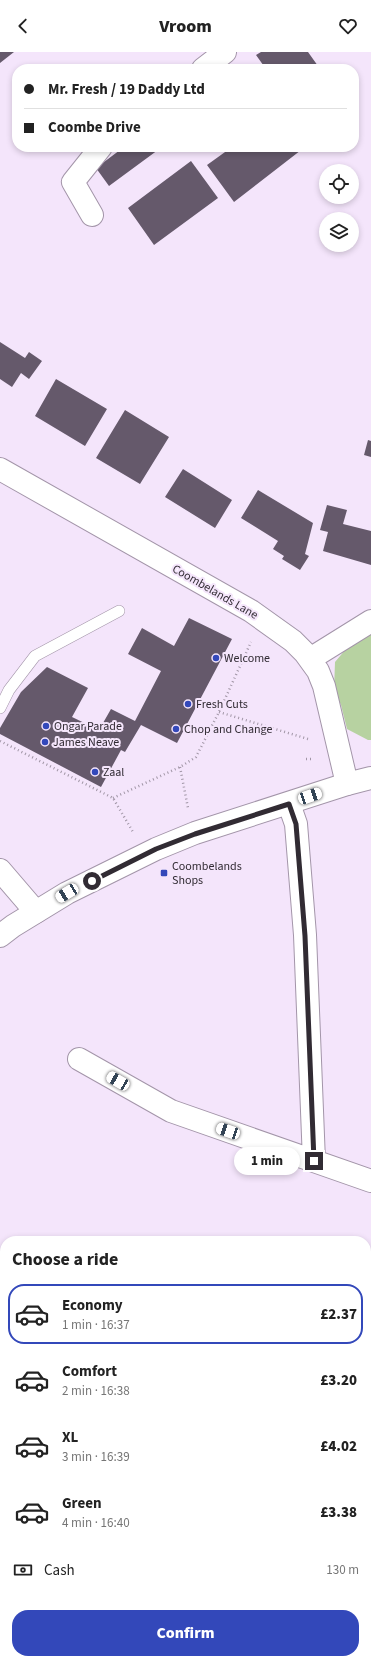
<!DOCTYPE html>
<meta charset="utf-8">
<style>
:root{--surface:#fff;--page:#f6f6f6;--text:#222;--muted:#767676;--line:#e0e0e0;--accent:#3348ba}
body{margin:0;font-family:"Source Sans 3",sans-serif;background:var(--page);color:var(--text);height:100vh;display:flex;flex-direction:column;font-size:15px;white-space:nowrap}
*{box-sizing:border-box;margin:0}
p{font-size:13px;color:var(--muted)}
.icon{flex:none;width:22px;height:22px;fill:none;stroke:currentColor;stroke-width:2;stroke-linecap:round;stroke-linejoin:round}
.map{position:relative;flex:1;overflow:hidden}
.drawer{position:absolute;left:0px;top:1184px;width:371px;height:428px;display:flex;flex-direction:column;background:var(--surface);border-radius:16px 16px 0 0;box-shadow:0 2px 6px #0003}
.drawer>*{flex:none}
.top-card{position:absolute;left:12px;top:12px;width:347px;height:88px;border-radius:16px;box-shadow:0 2px 6px #0003;display:grid;align-content:center;height:88px;padding:0 12px;background:var(--surface)}
.fabs{position:absolute;left:319px;top:112px;display:grid;gap:8px}
.fabs a{display:grid;place-items:center;width:40px;height:40px;border-radius:50%;background:var(--surface);box-shadow:0 2px 6px #0003;font-size:20px}
.end{position:absolute;width:18px;height:18px;margin:-9px;border:5px solid #312b33;background:#fff;box-shadow:0 0 0 2px #fff}
.from{border-radius:50%}
.bubble{position:absolute;height:28px;border-radius:14px;background:var(--surface);box-shadow:0 2px 6px #0003;font-size:13px;font-weight:800;line-height:28px;text-align:center}
.car{position:absolute;width:12px;height:24px;margin:-12px -6px;border-radius:5px;box-shadow:0 0 3px 1px #0007;background:linear-gradient(#fff 24%,#345 0 40%,#fff 0 76%,#345 0 86%,#fff 0)}
.top-card b{display:flex;align-items:center;gap:14px;height:38px;font-size:15px}
.top-card b+b{border-top:1px solid var(--line)}
.top-card i{width:10px;height:10px;background:var(--text)}
ul{padding:0;list-style:none}
li{display:flex;align-items:center;gap:12px;height:60px;margin:0 8px 6px;padding:0 4px;border:2px solid transparent;border-radius:16px}
li div{flex:1}
li b{display:block;font-size:15px}
li em{font-style:normal;font-weight:800}
li.selected{border-color:var(--accent)}
li>.icon{width:36px;height:36px;stroke-width:1.5}
h2{padding:0 12px;font-size:18px;line-height:48px}
.pay{display:flex;align-items:center;gap:10px;height:44px;padding:0 12px;font-size:15px}
.pay p{margin-inline-start:auto}
.action{display:flex;gap:8px;margin-top:auto;padding:8px 12px}
.action a{flex:1;height:46px;border-radius:16px;background:var(--accent);color:#fff;font-size:16px;font-weight:800;line-height:46px;text-align:center}
header{display:flex;justify-content:space-between;align-items:center;height:52px;padding:0 12px;background:var(--surface);font-size:18px;font-weight:800}
.map>svg:first-child{display:block}
.grass{fill:#b7d2a1}
.building{fill:#65596b}
.lines{fill:none;stroke-linecap:round;stroke-linejoin:round}
.service-casing{stroke:#a395a9;stroke-width:12}
.minor-casing{stroke:#a395a9;stroke-width:24}
.tertiary-casing{stroke:#a395a9;stroke-width:24}
.path{stroke:#a196a6;stroke-width:2.5;stroke-dasharray:1 3;stroke-linecap:butt}
.service{stroke:#fff;stroke-width:11}
.minor{stroke:#fff;stroke-width:22}
.tertiary{stroke:#fff;stroke-width:22}
.route{stroke:#312b33;stroke-width:5}
.poi-dot{fill:#3348ba;stroke:#f4e5fb;stroke-width:1.5}
.labels{text-anchor:middle;dominant-baseline:central;stroke-width:4;stroke-linejoin:round;paint-order:stroke}
.street-label{font-size:12px;fill:#312b33;stroke:#f4e5fb}
.poi-label{font-size:12px;fill:#312b33;stroke:#f4e5fb;text-anchor:start}
</style>
<header><svg class="icon" aria-label="back" viewBox="0 0 24 24"><path d="M15 5l-7 7 7 7"/></svg>Vroom<svg class="icon" aria-label="heart" viewBox="0 0 24 24"><path d="M12 20l-8-8c-3-5 5-10 8-4 3-6 11-1 8 4z"/></svg></header>
<div class="map">
<svg width="371" height="1612" viewBox="0 0 371 1612">
<rect width="100%" height="100%" fill="#f4e5fb"/>
<!-- grass -->
<path class="grass" d="M371 581V688H368L347 677 341 653 334 638 335 610 346 597Z"/>
<!-- building -->
<path class="building" d="M0 0H14L0 11Z
M261 0H308L318 14 313 17H266L256 3Z
M124 95H162L109 134 96 116Z
M232 95H305L234 150 207 113Z
M191 109 218 146 154 193 128 156Z
M0 290 25 306 29 300 42 309 29 327 21 321 12 335 0 327Z
M56 327 107 357 85 394 35 364Z
M125 358 169 385 140 432 96 406Z
M368 388 371 389V405L364 403Z
M183 417 232 448 215 476 165 445Z
M258 438 313 471 305 502 309 504 300 518 282 507 284 504 273 497 278 489 241 466Z
M327 453 347 458 343 472 371 479V513L323 499 328 480 320 478Z
M189 566 232 587 177 691 141 673 125 700 121 698 101 735 0 682V676L21 640 47 615 88 636 72 665 99 678 111 657 135 669 161 619 128 602 142 576 174 594Z"/>
<g class="lines">
<defs>
<path id="service" d="M0 656 9 638 35 604 119 559"/>
<path id="minor" d="M203 17 225 0
M92 163 73 130 101 95
M0 417 251 559 293 589 305 601 318 619 324 634 347 732
M310 607 371 569
M289 752 296 772 305 883 314 1109
M0 818 36 860
M79 1007 171 1059 371 1129
M0 1479 5 1481
M339 1607 352 1612"/>
<path id="tertiary" d="M0 884 13 874 67 841 156 797 195 781 347 732 371 726"/>
</defs>
<!-- service casing -->
<use href="#service" class="service-casing"/>
<!-- minor casing -->
<use href="#minor" class="minor-casing"/>
<!-- tertiary casing -->
<use href="#tertiary" class="tertiary-casing"/>
<!-- path -->
<path class="path" d="M219 660 308 687
M0 689 113 746 133 780
M306 707H314
M180 715 188 756
M113 746 180 715 196 705 219 660 251 590"/>
<!-- service -->
<use href="#service" class="service"/>
<!-- minor -->
<use href="#minor" class="minor"/>
<!-- tertiary -->
<use href="#tertiary" class="tertiary"/>
</g>
<g class="lines">
<!-- route -->
<path class="route" d="M92 829 156 797 195 782 289 752 296 772 305 884 314 1109"/>
</g>
<!-- markers -->
<g class="poi-dot">
<circle cx="216" cy="606" r="4"/>
<circle cx="188" cy="652" r="4"/>
<circle cx="46" cy="674" r="4"/>
<circle cx="176" cy="677" r="4"/>
<circle cx="45" cy="690" r="4"/>
<circle cx="95" cy="720" r="4"/>
<rect x="160" y="817" width="8" height="8" rx="2"/>
</g>
<g class="labels">
<!-- street labels -->
<g class="street-label">
<text transform="translate(215 540) rotate(30)">Coombelands Lane</text>
</g>
<!-- poi labels -->
<g class="poi-label">
<text x="224" y="606">Welcome</text>
<text x="196" y="652">Fresh Cuts</text>
<text x="54" y="674">Ongar Parade</text>
<text x="184" y="677">Chop and Change</text>
<text x="53" y="690">James Neave</text>
<text x="103" y="720">Zaal</text>
<text x="172" y="814">Coombelands<tspan x="172" dy="14">Shops</tspan></text>
</g>
</g>
</svg>
<div class="fabs">
<a><svg class="icon" aria-label="locate" viewBox="0 0 24 24"><circle cx="12" cy="12" r="6"/><path d="M12 2v4M12 18v4M2 12h4M18 12h4"/></svg></a>
<a><svg class="icon" aria-label="layers" viewBox="0 0 24 24"><path d="M12 4l9 5-9 5-9-5zM3 14l9 5 9-5"/></svg></a>
</div>
<i class="end from" style="left:92px;top:829px"></i>
<i class="end" style="left:314px;top:1109px"></i>
<div class="bubble" style="left:234px;top:1095px;width:66px">1 min</div>
<i class="car" style="left:310px;top:744px;rotate:71deg"></i>
<i class="car" style="left:67px;top:841px;rotate:239deg"></i>
<i class="car" style="left:118px;top:1029px;rotate:300deg"></i>
<i class="car" style="left:228px;top:1079px;rotate:289deg"></i>
<div class="top-card">
<b><i class="from"></i>Mr. Fresh / 19 Daddy Ltd</b>
<b><i></i>Coombe Drive</b>
</div>
<section class="drawer">
<h2>Choose a ride</h2>
<ul>
<li class="selected"><svg class="icon" aria-label="car" viewBox="0 0 24 24"><path d="M5 17H2v-5l4-1 3-4h7l3 4 3 1v5h-3M9 17h6M6 11h13"/><circle cx="7" cy="17" r="2"/><circle cx="17" cy="17" r="2"/></svg><div><b>Economy</b><p>1 min · 16:37</p></div><em>£2.37</em></li>
<li><svg class="icon" aria-label="car" viewBox="0 0 24 24"><path d="M5 17H2v-5l4-1 3-4h7l3 4 3 1v5h-3M9 17h6M6 11h13"/><circle cx="7" cy="17" r="2"/><circle cx="17" cy="17" r="2"/></svg><div><b>Comfort</b><p>2 min · 16:38</p></div><em>£3.20</em></li>
<li><svg class="icon" aria-label="car" viewBox="0 0 24 24"><path d="M5 17H2v-5l4-1 3-4h7l3 4 3 1v5h-3M9 17h6M6 11h13"/><circle cx="7" cy="17" r="2"/><circle cx="17" cy="17" r="2"/></svg><div><b>XL</b><p>3 min · 16:39</p></div><em>£4.02</em></li>
<li><svg class="icon" aria-label="car" viewBox="0 0 24 24"><path d="M5 17H2v-5l4-1 3-4h7l3 4 3 1v5h-3M9 17h6M6 11h13"/><circle cx="7" cy="17" r="2"/><circle cx="17" cy="17" r="2"/></svg><div><b>Green</b><p>4 min · 16:40</p></div><em>£3.38</em></li>
</ul>
<div class="pay"><svg class="icon" aria-label="cash" viewBox="0 0 24 24"><path d="M3 7h18v10H3z"/><circle cx="12" cy="12" r="2"/></svg>Cash<p>130 m</p></div>
<div class="action"><a>Confirm</a></div>
</section>
</div>
